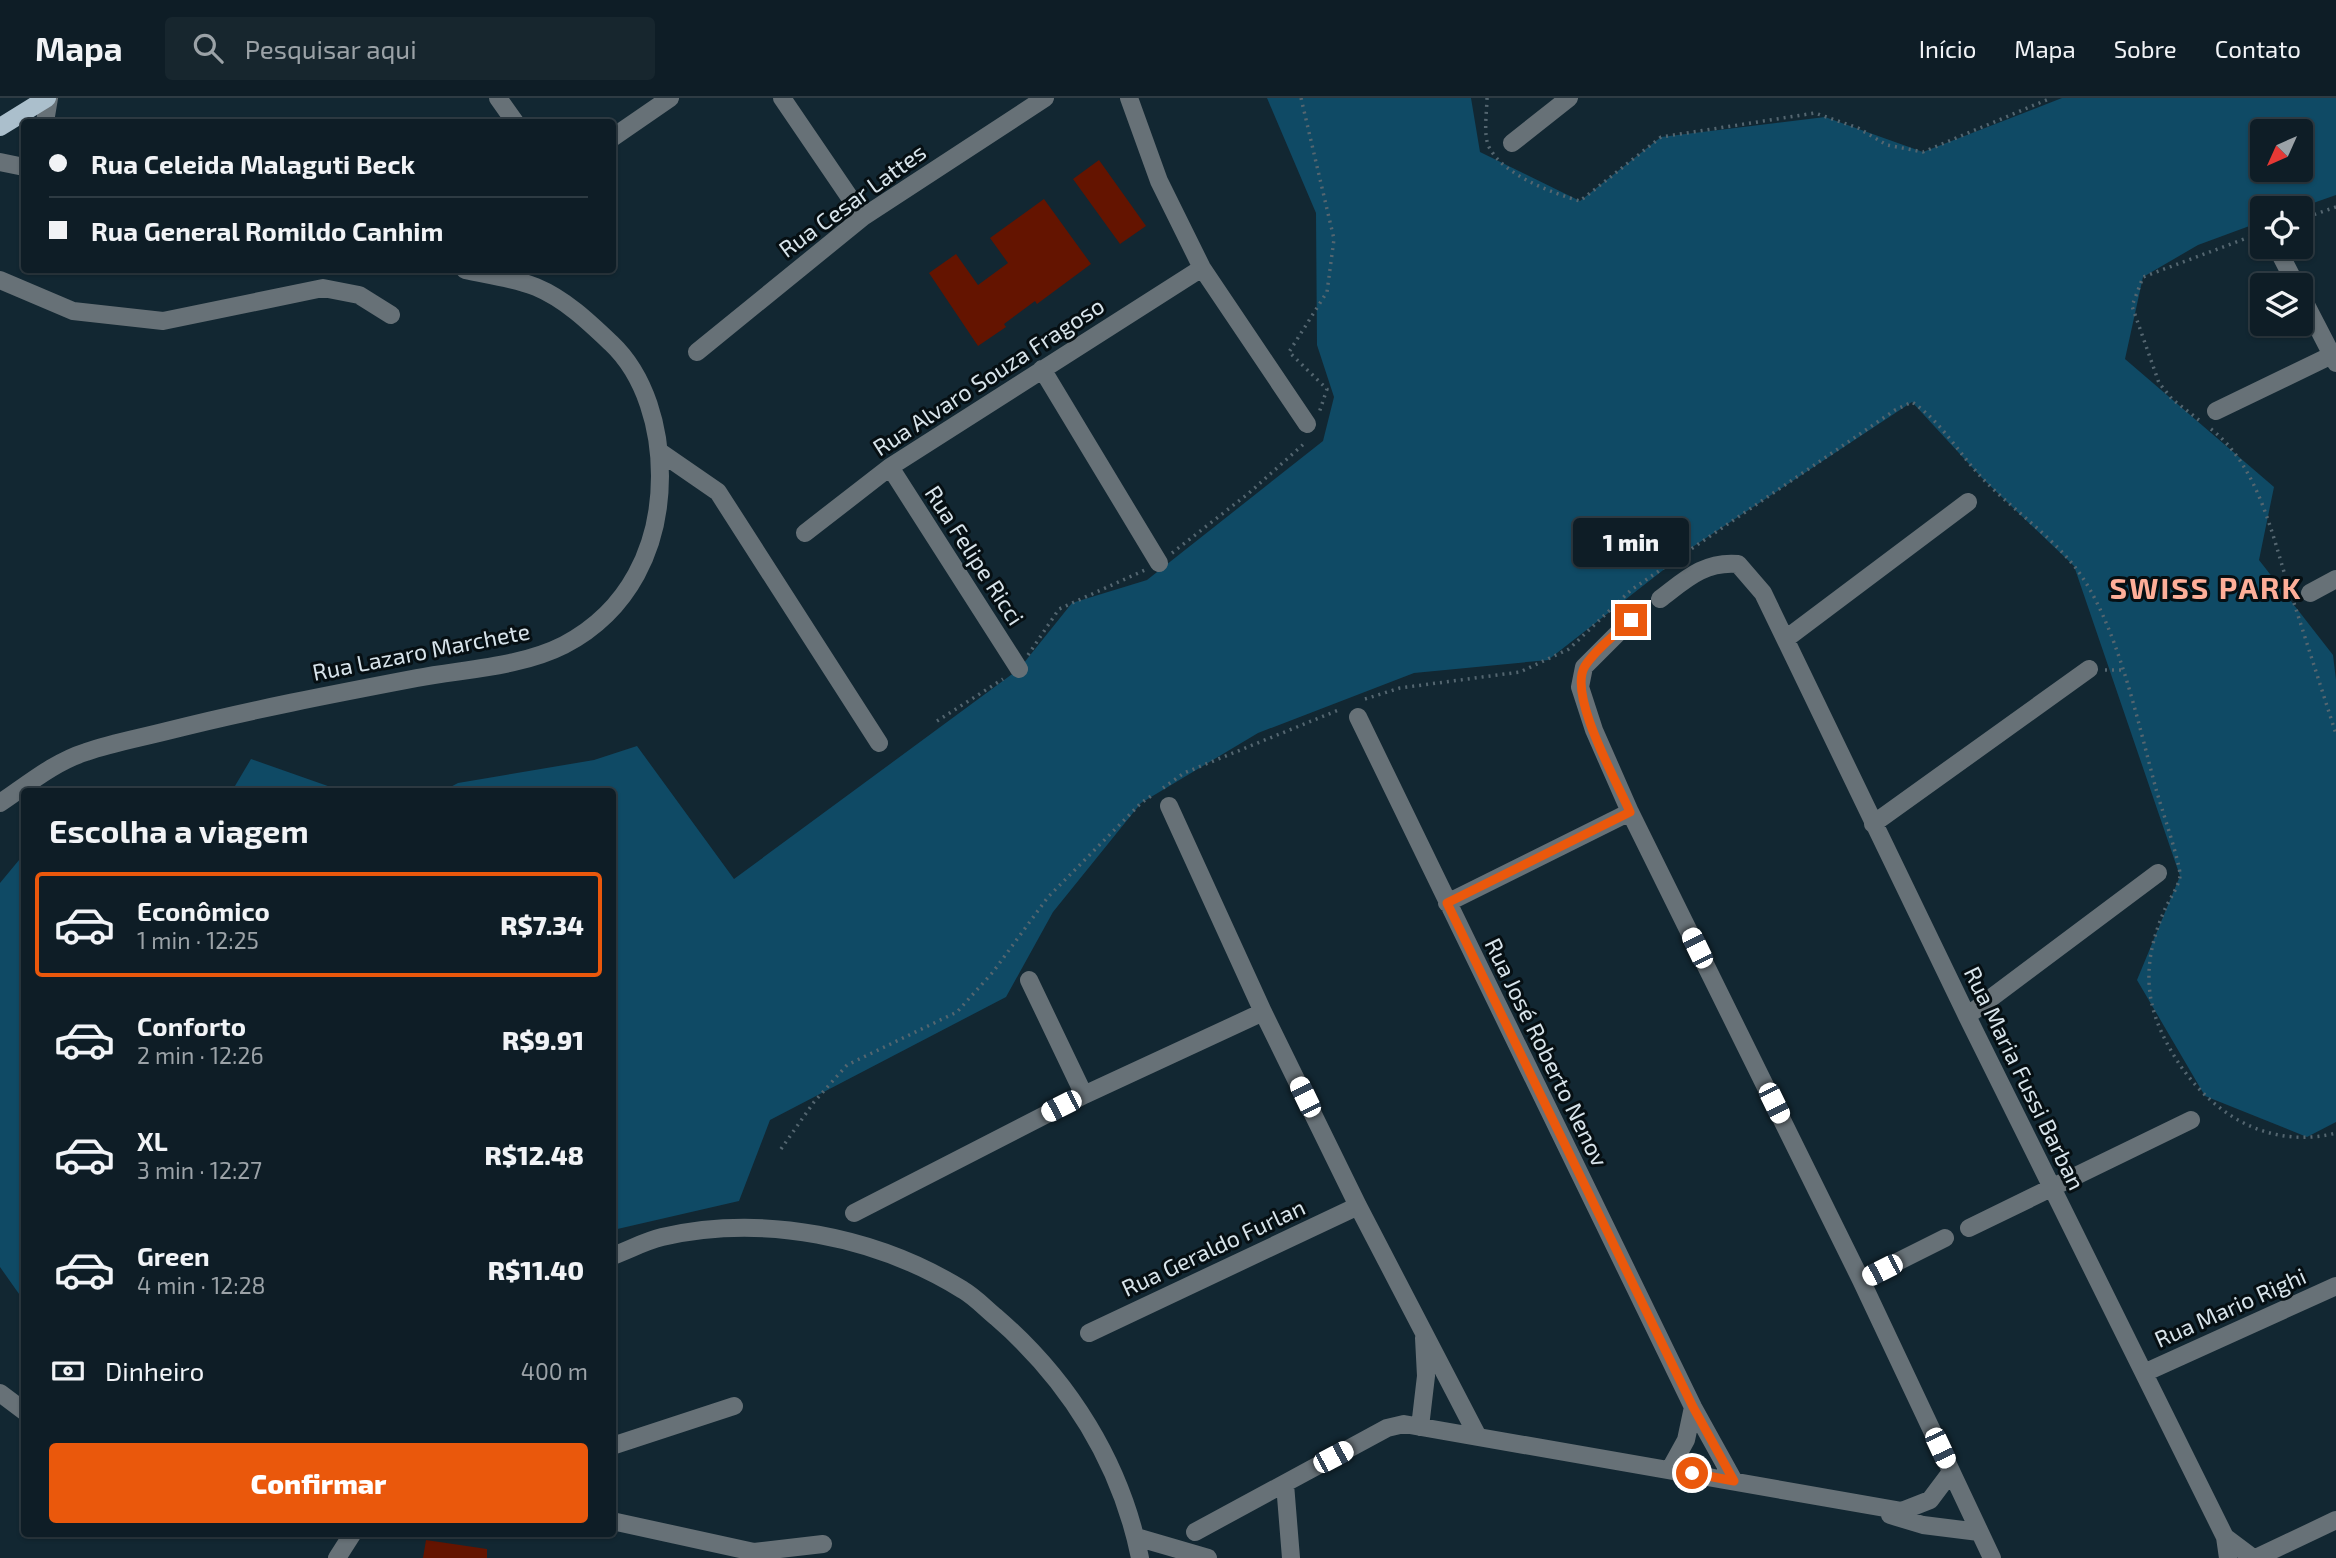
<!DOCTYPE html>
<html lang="pt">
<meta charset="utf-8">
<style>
:root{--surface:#0e1d26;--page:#17262e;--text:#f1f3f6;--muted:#9ba2a7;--line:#2e3b43;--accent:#ea580c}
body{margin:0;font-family:"Exo 2",sans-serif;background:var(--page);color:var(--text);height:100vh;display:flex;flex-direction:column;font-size:26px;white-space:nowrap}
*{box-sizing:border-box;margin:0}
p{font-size:23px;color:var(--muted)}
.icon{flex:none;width:38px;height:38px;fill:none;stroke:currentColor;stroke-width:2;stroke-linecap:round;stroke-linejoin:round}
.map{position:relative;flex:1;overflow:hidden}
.details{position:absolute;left:21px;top:690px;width:595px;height:749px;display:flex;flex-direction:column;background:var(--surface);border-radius:7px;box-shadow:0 2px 5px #0004,0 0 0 2px var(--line)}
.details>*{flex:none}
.hud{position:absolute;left:21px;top:21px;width:595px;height:154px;border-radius:7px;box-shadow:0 2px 5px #0004,0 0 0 2px var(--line);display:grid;align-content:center;height:154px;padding:0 28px;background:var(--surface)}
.needle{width:46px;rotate:225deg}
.tools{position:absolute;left:2250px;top:21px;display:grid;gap:14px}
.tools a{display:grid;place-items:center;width:63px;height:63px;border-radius:7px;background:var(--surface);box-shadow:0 2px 5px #0004,0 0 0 2px var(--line);font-size:35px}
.end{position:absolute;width:32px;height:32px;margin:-16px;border:9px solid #ea580c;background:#fff;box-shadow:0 0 0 4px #fff}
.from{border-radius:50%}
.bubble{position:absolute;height:49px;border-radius:7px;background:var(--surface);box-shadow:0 2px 5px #0004,0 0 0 2px var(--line);font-size:23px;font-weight:800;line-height:49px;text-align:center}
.car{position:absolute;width:21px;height:42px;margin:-21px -10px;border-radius:9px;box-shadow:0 0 5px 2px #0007;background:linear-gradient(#fff 24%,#345 0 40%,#fff 0 76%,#345 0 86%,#fff 0)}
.hud b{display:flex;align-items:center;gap:24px;height:66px;font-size:26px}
.hud b+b{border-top:2px solid var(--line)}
.hud i{width:18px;height:18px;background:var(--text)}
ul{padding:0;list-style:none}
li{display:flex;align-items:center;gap:21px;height:105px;margin:0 14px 10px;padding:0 14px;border:4px solid transparent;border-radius:7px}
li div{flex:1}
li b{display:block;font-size:26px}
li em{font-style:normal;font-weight:800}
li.current{border-color:var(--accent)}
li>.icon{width:63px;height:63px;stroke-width:1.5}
h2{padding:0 28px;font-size:32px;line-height:84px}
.pay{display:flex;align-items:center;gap:18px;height:77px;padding:0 28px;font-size:26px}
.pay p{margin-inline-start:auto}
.button{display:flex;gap:14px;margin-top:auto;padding:14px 28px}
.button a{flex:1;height:80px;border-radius:7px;background:var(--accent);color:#fff;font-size:28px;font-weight:800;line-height:80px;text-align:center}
header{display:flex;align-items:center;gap:42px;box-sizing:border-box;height:98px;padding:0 35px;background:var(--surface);border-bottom:2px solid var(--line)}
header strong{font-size:33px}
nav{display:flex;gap:38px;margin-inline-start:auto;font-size:24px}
.search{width:490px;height:63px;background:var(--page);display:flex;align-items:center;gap:18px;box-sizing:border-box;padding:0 24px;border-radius:7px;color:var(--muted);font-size:26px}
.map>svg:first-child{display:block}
.green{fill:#0f4a65;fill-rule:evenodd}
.building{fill:#641400}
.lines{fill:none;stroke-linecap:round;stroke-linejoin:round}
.path{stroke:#546670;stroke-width:3.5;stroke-dasharray:2 5;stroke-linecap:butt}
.minor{stroke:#677177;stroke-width:18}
.major{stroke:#abbfcc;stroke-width:18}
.route{stroke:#ea580c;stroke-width:9}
.labels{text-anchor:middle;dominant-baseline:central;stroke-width:6;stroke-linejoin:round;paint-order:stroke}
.street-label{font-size:23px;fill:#d8e4eb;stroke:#060f13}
.district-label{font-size:30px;font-weight:bold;letter-spacing:2px;fill:#feae98;stroke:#060f13}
</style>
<header>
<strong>Mapa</strong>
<div class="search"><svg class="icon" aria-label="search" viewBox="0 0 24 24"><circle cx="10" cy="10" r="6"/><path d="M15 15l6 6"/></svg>Pesquisar aqui</div>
<nav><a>Início</a><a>Mapa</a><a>Sobre</a><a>Contato</a></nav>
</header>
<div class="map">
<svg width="2336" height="1460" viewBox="0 0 2336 1460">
<rect width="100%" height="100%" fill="#122732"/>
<!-- green -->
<path class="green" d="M1267 0H1471L1480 54 1580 103 1661 39 1825 19 1923 54 2062 0H2336V97L2299 110H2263V123L2198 147 2143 179 2125 261 2274 389 2259 462 2333 557 2336 582V1024L2307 1039 2205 998 2137 882 2180 778 2074 468 1982 380 1912 304 1694 448 1548 562 1414 575 1258 635 1141 705 1053 814 1006 899 770 1022 739 1103 613 1132 612 693H443L458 685 594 662 637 648 734 781 1019 571 1072 505 1147 482 1323 343 1334 299 1317 247 1316 115ZM2263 33H2301V72H2263Z
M251 661 342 693H232Z
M24 756V1203L0 1169V785Z"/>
<!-- building -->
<path class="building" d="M1099 62 1146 128 1120 146 1073 81Z
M1044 101 1091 166 1037 206 1035 203 1004 226 1006 229 978 248 929 175 956 156 978 187 1008 165 990 140Z
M426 1442 487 1451V1460H423Z"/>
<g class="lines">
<!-- path -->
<path class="path" d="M1301 0 1334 141 1327 194 1289 254 1327 291 1319 315
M1487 0C1487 13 1483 37 1489 49 1503 77 1552 95 1580 103L1661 39 1815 15 1858 30 1887 47 1923 54 2051 0
M2301 121 2336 109
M2199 322 2172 301 2159 285 2132 208 2143 179 2263 134
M2211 331C2260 369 2273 441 2291 497
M1172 455 1249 395 1306 344
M2294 505 2336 636
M1028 557 1059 511 1145 472
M2105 572H2124
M1365 601 1400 590 1520 574 1569 551 1631 492 1895 312 1912 304C1942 324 1959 356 1983 381 2012 411 2049 436 2075 469 2117 523 2138 625 2156 691 2160 706 2181 767 2180 778 2179 788 2169 802 2165 811 2147 852 2142 891 2161 933 2192 1002 2257 1055 2336 1035
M937 623 1003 581
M1163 690 1184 675 1341 611
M781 1051 814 1004 847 967 957 914 993 874 1048 799 1141 705 1154 696"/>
<!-- minor -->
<path class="minor" d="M498 0 515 24
M782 0 863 119
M1129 0 1159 83 1202 170 1307 326
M45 24 49 0
M612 40 670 0
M1512 45 1569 0
M0 64 24 69
M2279 154 2296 187
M0 182 73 213 163 223 323 190 359 197 391 217
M2301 197 2336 265
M697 254 863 119 1045 0
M1042 271 1159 465
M2216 313 2336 255
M660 354 718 394 879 645
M890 369 1019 571
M805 435 890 369 1202 170
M2310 495 2336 481
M1660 501C1685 482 1704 463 1738 466L1763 495 1967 918 2225 1439 2228 1460
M1631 522 1584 569 1580 589 1594 632 1630 714 1861 1182 1992 1460
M1787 540 1968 404
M1358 619 1693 1309 1734 1383
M0 705C27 687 54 664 86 654 112 645 140 640 167 633 250 612 333 596 417 580 464 571 521 569 564 547 629 513 660 449 660 378 660 331 646 278 611 245 589 224 565 201 536 189 514 180 488 177 465 172
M1169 708 1263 914 1358 1108 1477 1337
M1873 726 2089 571
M1447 805 1630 714
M1029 882 1084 997
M1967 918 2158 775
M854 1115 1084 997 1263 914
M1969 1130 2191 1022
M612 1158C629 1152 645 1143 662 1139 763 1116 876 1138 963 1192 975 1199 985 1210 996 1219 1069 1282 1121 1365 1140 1460
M1861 1182 1945 1140
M1089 1235 1358 1108
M2144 1275 2336 1188
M0 1295 24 1313
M1420 1329 1426 1278 1424 1240
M612 1348 734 1308
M1670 1371 1686 1342 1693 1309
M1285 1386 1291 1460
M1890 1417 1923 1427 1979 1434
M612 1423 754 1454 823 1446
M1195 1434 1387 1330 1404 1326 1902 1413 1930 1402 1951 1374
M1136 1439 1208 1460
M2225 1439 2253 1460
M337 1460 353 1435
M2256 1460 2336 1422"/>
<!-- major -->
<path class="major" d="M0 29 47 0"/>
</g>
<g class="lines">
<!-- route -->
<path class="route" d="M1631 522C1616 536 1596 551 1585 568 1567 596 1617 684 1630 714L1447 805 1693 1309 1734 1383 1692 1375"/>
</g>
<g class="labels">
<!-- street labels -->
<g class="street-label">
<text transform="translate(852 102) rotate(-36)">Rua Cesar Lattes</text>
<text transform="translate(988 278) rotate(-33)">Rua Alvaro Souza Fragoso</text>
<text transform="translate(975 457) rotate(57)">Rua Felipe Ricci</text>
<text transform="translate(421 553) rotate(-11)">Rua Lazaro Marchete</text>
<text transform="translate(1547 954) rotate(64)">Rua José Roberto Nenov</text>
<text transform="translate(2025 980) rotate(64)">Rua Maria Fussi Barban</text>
<text transform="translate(1213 1149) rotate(-25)">Rua Geraldo Furlan</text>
<text transform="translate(2230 1209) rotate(-24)">Rua Mario Righi</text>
</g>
<!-- district labels -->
<g class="district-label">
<text x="2206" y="489">SWISS PARK</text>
</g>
</g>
</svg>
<div class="tools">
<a><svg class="needle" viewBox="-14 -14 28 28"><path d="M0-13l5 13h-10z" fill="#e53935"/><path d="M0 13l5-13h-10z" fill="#9ba2a7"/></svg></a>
<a><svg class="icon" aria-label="locate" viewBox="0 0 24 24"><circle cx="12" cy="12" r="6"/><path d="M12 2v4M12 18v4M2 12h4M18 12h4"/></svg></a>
<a><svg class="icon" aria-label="layers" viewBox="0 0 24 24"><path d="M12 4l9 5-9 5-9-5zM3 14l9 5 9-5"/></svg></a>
</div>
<i class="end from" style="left:1692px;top:1375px"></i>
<i class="end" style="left:1631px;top:522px"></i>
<div class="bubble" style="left:1573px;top:420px;width:116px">1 min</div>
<i class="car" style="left:1697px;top:850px;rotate:334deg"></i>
<i class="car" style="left:1305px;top:999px;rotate:334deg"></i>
<i class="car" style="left:1774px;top:1005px;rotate:154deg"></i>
<i class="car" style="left:1061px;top:1008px;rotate:243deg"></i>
<i class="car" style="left:1882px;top:1172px;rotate:243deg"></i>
<i class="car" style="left:1940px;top:1350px;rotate:155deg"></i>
<i class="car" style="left:1333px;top:1359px;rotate:62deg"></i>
<div class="hud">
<b><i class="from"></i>Rua Celeida Malaguti Beck</b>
<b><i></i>Rua General Romildo Canhim</b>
</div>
<section class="details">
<h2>Escolha a viagem</h2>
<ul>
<li class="current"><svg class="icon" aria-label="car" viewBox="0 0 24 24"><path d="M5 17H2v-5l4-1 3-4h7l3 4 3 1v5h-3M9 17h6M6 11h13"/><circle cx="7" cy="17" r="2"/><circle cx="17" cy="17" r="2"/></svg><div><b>Econômico</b><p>1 min · 12:25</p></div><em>R$7.34</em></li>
<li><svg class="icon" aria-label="car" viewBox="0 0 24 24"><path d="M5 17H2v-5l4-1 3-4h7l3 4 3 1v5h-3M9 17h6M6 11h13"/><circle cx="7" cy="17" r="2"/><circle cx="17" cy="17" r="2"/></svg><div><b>Conforto</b><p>2 min · 12:26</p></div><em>R$9.91</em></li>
<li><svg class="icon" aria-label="car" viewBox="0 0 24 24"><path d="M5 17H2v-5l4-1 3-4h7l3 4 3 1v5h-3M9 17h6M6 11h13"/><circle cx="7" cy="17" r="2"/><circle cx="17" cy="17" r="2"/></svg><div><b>XL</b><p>3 min · 12:27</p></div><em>R$12.48</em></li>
<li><svg class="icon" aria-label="car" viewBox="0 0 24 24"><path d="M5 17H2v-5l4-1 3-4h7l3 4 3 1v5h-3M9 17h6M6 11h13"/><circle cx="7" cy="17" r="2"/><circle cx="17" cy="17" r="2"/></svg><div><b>Green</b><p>4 min · 12:28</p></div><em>R$11.40</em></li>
</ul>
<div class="pay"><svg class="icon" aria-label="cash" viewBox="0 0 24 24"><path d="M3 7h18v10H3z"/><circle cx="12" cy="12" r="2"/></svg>Dinheiro<p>400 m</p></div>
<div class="button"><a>Confirmar</a></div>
</section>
</div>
